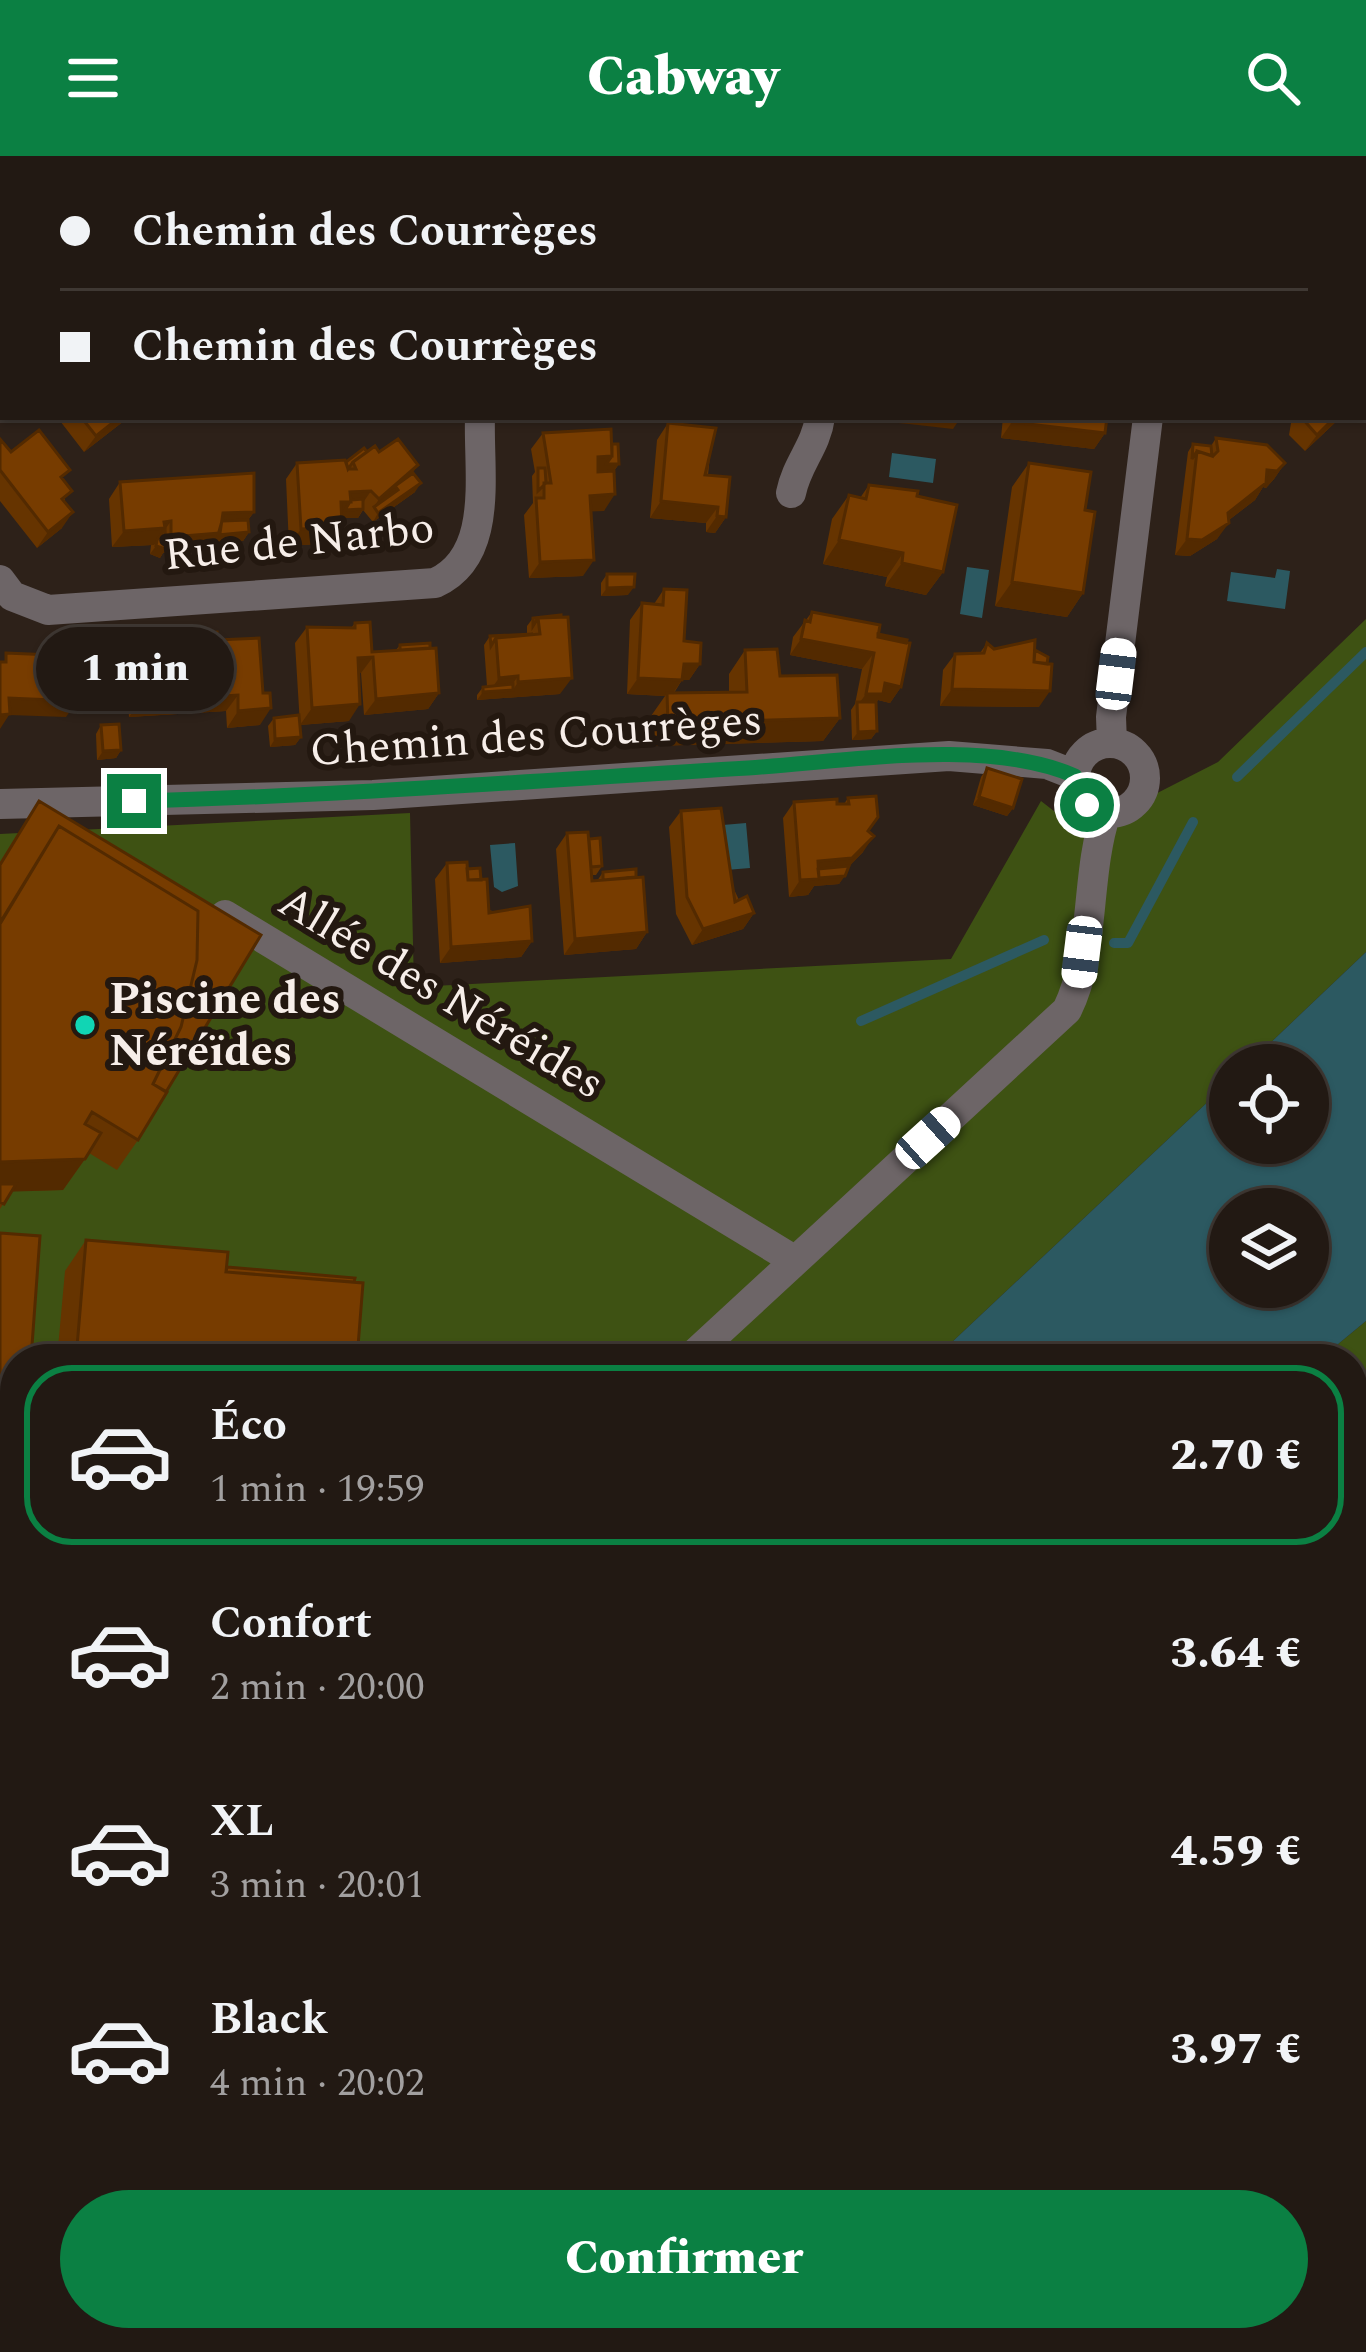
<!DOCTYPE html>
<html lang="fr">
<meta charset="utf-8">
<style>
:root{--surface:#221913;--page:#2a221c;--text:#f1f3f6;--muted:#a2a0a0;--line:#3f3833;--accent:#0b8043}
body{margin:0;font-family:Spectral,serif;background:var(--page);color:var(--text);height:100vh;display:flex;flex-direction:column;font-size:45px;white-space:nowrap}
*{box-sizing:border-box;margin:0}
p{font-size:39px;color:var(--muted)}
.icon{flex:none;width:66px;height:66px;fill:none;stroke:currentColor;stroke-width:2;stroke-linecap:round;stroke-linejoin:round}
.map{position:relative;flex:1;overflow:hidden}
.sheet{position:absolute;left:0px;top:1188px;width:1368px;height:1008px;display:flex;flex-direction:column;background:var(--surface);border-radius:48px 48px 0 0;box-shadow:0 3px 9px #0004,0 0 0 3px var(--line)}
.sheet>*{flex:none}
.hud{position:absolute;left:0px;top:0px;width:1368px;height:264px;box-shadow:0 3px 9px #0004,0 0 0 3px var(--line);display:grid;align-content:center;height:264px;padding:0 60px;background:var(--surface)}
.fabs{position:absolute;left:1209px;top:888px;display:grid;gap:24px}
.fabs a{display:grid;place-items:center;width:120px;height:120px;border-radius:50%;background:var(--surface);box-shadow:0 3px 9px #0004,0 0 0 3px var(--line);font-size:60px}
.end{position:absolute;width:54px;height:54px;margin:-27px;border:15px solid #0b8043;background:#fff;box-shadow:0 0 0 6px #fff}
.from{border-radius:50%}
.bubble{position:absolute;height:84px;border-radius:42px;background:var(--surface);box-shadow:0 3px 9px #0004,0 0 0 3px var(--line);font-size:39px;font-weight:800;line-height:84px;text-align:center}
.car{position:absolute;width:36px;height:72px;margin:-36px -18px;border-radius:15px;box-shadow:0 0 9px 3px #0007;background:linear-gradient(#fff 24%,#345 0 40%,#fff 0 76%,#345 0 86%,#fff 0)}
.hud b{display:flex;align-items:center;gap:42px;height:114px;font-size:45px}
.hud b+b{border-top:3px solid var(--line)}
.hud i{width:30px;height:30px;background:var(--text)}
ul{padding:21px 0 0;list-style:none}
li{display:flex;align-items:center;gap:36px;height:180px;margin:0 24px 18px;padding:0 36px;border:6px solid transparent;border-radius:48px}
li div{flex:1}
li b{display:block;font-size:45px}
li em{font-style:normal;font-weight:800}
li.current{border-color:var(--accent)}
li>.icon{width:108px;height:108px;stroke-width:1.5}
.primary-button{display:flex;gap:24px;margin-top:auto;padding:24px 60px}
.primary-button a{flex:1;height:138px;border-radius:72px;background:var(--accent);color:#fff;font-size:48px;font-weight:800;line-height:138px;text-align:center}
header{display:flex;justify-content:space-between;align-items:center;height:156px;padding:0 60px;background:var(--accent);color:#fff;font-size:54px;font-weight:800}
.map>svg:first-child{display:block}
.green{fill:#3e5213}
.water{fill:#2c5961;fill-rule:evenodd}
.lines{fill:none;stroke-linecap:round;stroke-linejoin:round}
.stream{stroke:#2c5961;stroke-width:10}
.lane{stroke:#6d6567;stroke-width:18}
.street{stroke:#6d6567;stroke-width:30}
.primary{stroke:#b7a6ab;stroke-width:30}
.wall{fill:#663400}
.shaded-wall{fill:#532a00}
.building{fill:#773c00;stroke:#532a00;stroke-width:3}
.route{stroke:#0b8043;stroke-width:15}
.poi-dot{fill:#11d5b4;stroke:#231810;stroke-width:4.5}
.labels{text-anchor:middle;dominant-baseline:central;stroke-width:12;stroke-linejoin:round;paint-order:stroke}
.street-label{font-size:45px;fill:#f7eee9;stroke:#231810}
.poi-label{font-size:45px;font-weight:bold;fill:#f7eee9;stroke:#231810;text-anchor:start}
</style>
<header><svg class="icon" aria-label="menu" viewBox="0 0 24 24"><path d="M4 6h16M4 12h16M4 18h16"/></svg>Cabway<svg class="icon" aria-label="search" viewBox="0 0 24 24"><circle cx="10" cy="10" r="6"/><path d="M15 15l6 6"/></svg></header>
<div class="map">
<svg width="1366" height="2196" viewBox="0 0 1366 2196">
<rect width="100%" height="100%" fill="#2d2119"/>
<!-- green -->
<path class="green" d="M1366 463V796L1247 909H1230V925L934 1203H15V1421L0 1420V678L410 657 414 831 951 803 1041 645 1081 676 1218 606Z
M1366 1165V1319L1353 1331V1203H1320Z
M15 2018V2181H42L30 2196H0V2039Z
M329 2181H609L671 2196H317Z"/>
<!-- water -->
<path class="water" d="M892 297 936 303 933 327 889 321Z
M967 411 989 414 982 462 960 458Z
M1277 413 1290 415 1285 453 1227 445 1231 416 1275 422Z
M746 667 750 712 726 714 723 669Z
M515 687 518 730 502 736 494 731 490 689Z
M1366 796V1165L1320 1203H934L1230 925V987H1308V909H1247ZM1230 1053H1308V1131H1230Z
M42 2181H329L317 2196H30Z"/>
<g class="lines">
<!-- stream -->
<path class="stream" d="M1237 621 1366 496
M1114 787H1128L1193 666
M861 865 1044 784"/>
<!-- lane -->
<path class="lane" d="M1303 2181 1312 2194 1366 2191"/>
<!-- street -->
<path class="street" d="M339 0 341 3
M1047 0 1050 3
M272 3 276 0
M869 3 873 0
M1365 86 1366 85
M0 165 3 169
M0 207 3 204
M791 337C797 307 816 291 820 261
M0 424 12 440 48 454 435 427C495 400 478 317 480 261
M1075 622a35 35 0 1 1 70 0a35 35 0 1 1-70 0Z
M1112 587 1111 561 1148 261
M0 648 373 639 949 600 1047 608 1075 619
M225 759 794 1104
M689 1203 1067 854C1096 795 1085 720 1106 657
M0 1445 15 1446
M1353 1811 1366 1797
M1353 2095 1366 2082
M992 2196 1006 2181
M1256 2196 1271 2181"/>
<!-- primary -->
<path class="primary" d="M1353 1890 1366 1876
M1353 1987 1366 1973
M1067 2196 1081 2181
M1157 2196 1171 2181"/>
</g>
<!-- wall -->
<path class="wall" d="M3 30V90L0 86V32Z
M57 261H129L84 296Z
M1003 261H1107L1105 277 1094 293 1001 282Z
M1292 261H1341L1305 295 1289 279Z
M668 267 710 300 708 319 726 361 715 377 706 376V367L650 362 657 284Z
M543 277 612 288 619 308 614 315 604 355H591L583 420 529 422 524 359 533 347 532 320 535 316 531 293Z
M1216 282 1285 307 1274 323 1266 332 1263 331 1255 344 1229 364 1217 383 1190 400 1175 399 1188 296 1193 288 1211 290Z
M0 283 11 296 63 324 65 346 62 372 37 392 0 345Z
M367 296H379L413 317 415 336 373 366 363 354 358 362H341L342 371 331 387 289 390 286 323 297 307 346 306Z
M1029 307 1085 354 1083 437 1067 461 995 450 1012 331Z
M120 326 254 356 248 364 249 376 243 385 213 387 209 393 163 397 160 402 150 398 151 389 112 391 109 343Z
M869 329 917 340 943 416 926 439 885 430 887 421 823 408 832 363 849 339 860 342Z
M607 418 628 439 601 440V427Z
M664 433 684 485 700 508 689 524H682L674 537 729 536V518L745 494 840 562 823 585 651 590V560L665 540 627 538 630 464 642 447 654 448Z
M812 456 878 478 901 531 890 547 878 544 876 547 877 575 871 583 852 584 851 554 855 548 862 513 790 499 793 481Z
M561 459 560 538 477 544V539L483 531 487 530 484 489 490 480 527 478V470L533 462Z
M355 467 372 496 396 494 400 489 439 537 428 553 364 559 361 517H359L349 565 300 569 295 487 307 471 351 472Z
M165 480 217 484 260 569 227 572 226 555 129 561 126 521 138 505 154 503V496Z
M987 487 994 493 1035 494 1039 551 940 550 943 514 955 498 980 497Z
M274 562 301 581 295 589 270 591 268 570Z
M101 569 121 594 116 602 97 604 96 578Z
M987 612 1013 652 1007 660 973 649 981 621Z
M848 642 868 675 863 696 849 710 839 728 814 730 808 739 789 741 783 662 794 646 844 648Z
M39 645 138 984 117 1014 89 997 63 1034 11 1035 0 1053V706Z
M681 655 732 729 739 744 754 757 743 773 692 789 676 758 669 671Z
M567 677 589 683 602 710 596 719H592V725H597L603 716 647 776 636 793 564 799 556 693Z
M447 707 467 713 481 724 489 754 496 756 532 785 521 801 440 807 435 723Z
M86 1084 227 1111 357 1203H57L65 1115Z"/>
<!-- shaded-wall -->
<path class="shaded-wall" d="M725 0H771L769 3H723Z
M120 261H129L84 296 96 280Z
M902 261H914L909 268 898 267Z
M914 261H961L953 273 909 268Z
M1335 261H1341L1305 295 1317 279Z
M1012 266 1105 277 1094 293 1001 282Z
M612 300 601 316 586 318 598 301Z
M1285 307 1274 323 1266 332 1263 331 1255 344 1217 373 1228 357 1267 314Z
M606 308H619L613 316H601Z
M418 309 407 325 375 353 374 351 379 343Z
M421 327 415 336 373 366 378 357Z
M371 335 360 351 363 353 358 362H329L350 336Z
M615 338 604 355 578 356 590 340Z
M661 345 718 351 706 367 650 362Z
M73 356 62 372 37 392 48 376Z
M254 356 242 372 218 365 223 357Z
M717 360 726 361 715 377 706 376Z
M171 365 154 389 112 391 124 375Z
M1229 367 1217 383 1190 400 1175 399 1187 383Z
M342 371 331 387 289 390 301 373Z
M249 376 243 385 213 387 209 393 163 397 160 402 150 398 156 390 163 393 171 381Z
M839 384 903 397 887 421 823 408Z
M594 404 583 420 529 422 540 406Z
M902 407 943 416 926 439 885 430Z
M1012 426 1083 437 1067 461 995 450Z
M634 431 628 439 601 440 607 432Z
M801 483 905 495 873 498 862 513 790 499Z
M373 501 361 517 346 519 358 502Z
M684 508H700L689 524H682L671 540 667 537 665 540 627 538 638 522Z
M518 520 508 535 513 534 518 526 572 522 560 538 477 544 483 536H489L499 522Z
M885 527 901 531 890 547 878 544 871 554 857 550 866 538Z
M952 533 1050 535 1039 551 940 550Z
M439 537 428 553 364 559 376 543Z
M238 539 226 555 129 561 141 545Z
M9 542 77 545 66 561 9 559 0 573V555Z
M360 548 349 565 300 569 312 552Z
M271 552 260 569 227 572 238 555Z
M840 562 823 585 651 590 668 567Z
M877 575 871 583 852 584 858 576Z
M301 581 295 589 270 591 275 583Z
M121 594 116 602 97 604 103 595Z
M979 641 1013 652 1007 660 973 649Z
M874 680 863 696 841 719 812 721 818 705Z
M845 720 839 728 814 730 808 739 789 741 800 724Z
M754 757 743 773 692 789 703 773Z
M647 776 636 793 564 799 575 783Z
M532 785 521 801 440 807 451 791Z
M85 1003 63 1034 0 1036V1006Z
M0 1339 15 1340V1349L0 1370Z
M12 1551 15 1552V1576H3L0 1580V1564Z"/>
<!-- building -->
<path class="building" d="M83 0H127L129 3H79Z
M425 0H485L481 3H427Z
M589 0H635L638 3H586Z
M948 0H993L995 3H944Z
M1164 0H1213L1215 3H1160Z
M1296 0H1366V14L1365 3H1292Z
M3 30V58L0 54V32Z
M81 261H120L96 280Z
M1013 261H1107L1105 277 1012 266Z
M1301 261H1335L1317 279Z
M668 267 716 272 705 319 730 321 726 361 717 360 718 351 661 345Z
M611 273 612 300 598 301V316L614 315 615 338 590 340 594 404 540 406 536 342H544V327H551L543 277Z
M39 274 70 314 61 321 72 335 62 343 73 356 48 376 0 314V283L11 296Z
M1216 282 1267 289 1285 307 1277 315 1267 314 1266 327 1228 357 1229 367 1202 384 1187 383 1197 295 1213 300 1218 295Z
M398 283 418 309 379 343 371 335 350 336 351 346H341L342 371 301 373 297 307 345 304 348 313H356L353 306 375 290 379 296Z
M612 288H618L619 308H606L612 300Z
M1193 288 1211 290 1212 300 1197 295 1192 303Z
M364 292 367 296 353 306 348 313 346 306Z
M1029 307 1091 316 1085 354 1095 356 1083 437 1012 426Z
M538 312H545L546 327 538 335Z
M254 317V356L223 357 220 377 171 381V365L164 366 165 372 124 375 120 326Z
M413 317 421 327 378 357 374 351 398 334 395 330Z
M869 329 918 335 917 340 957 349 943 416 902 407 903 397 839 384 849 339 866 343Z
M363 343V353L345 354 351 344Z
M248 364 249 376 218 379 222 365Z
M165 373 166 393 156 390 157 384Z
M607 418H635L634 431 607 432Z
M664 433 687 434 684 485 701 487 700 508H684L682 524 638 522 642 447 663 449Z
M812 456 880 469 878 481 910 487 901 531 885 527 883 538H866L874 497 801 483 805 464 810 466Z
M561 459V461L538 462 533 470V462Z
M568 461 572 522 518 526V520L499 522 496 482 540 478 538 462Z
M370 466 372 496 436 492 439 537 376 543 373 501 358 502 360 548 312 552 307 471 355 472V467Z
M217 476V484L259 482 263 537H270L271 552 238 555V539L141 545 138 505 167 502 165 480Z
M533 478 496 482 491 490 490 480Z
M878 478 907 484 906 487 878 481Z
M1035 484 1034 506 1052 508 1050 535 952 533 955 498 984 497 987 487 994 493Z
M430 487V492L400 494V489Z
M777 493 780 520 837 519 840 562 668 567 667 537 747 536 745 494Z
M1035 494 1048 501 1047 508 1034 506Z
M6 497 75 500 77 545 9 542 10 558 0 559V506H6Z
M513 528V534L483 536V531Z
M857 546H876L877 575 858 576Z
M299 559 301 581 275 583 274 562Z
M119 568 121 594 103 595 101 569Z
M987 612 1022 623 1013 652 979 641Z
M876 640 878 661 868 675 874 680 852 702 818 705 819 723 800 724 794 646 837 643V648H849L848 642Z
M39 645 261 779 166 936 153 928 181 871 197 804 198 755 59 670 0 767V709Z
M721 652 735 746 747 740 754 757 703 773 687 741 681 655Z
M59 670 198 755 197 804 181 871 153 928 167 936 138 984 92 956 85 968 101 977 85 1003 0 1006V768Z
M588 676 592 725 643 721 647 776 575 783 567 677Z
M600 682 602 710 591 711 589 683Z
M467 706 468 724 487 723 489 757 530 750 532 785 451 791 447 707Z
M849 710 845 720 819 722 818 713Z
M480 712 481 724H468L467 713Z
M636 713V721L603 724V716Z
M0 1028H16L4 1048 0 1046Z
M0 1077 40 1080 31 1203H15V1340L0 1339Z
M86 1084 228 1096 226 1116 363 1127 357 1203H76Z
M227 1111 355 1122 354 1126 226 1116Z
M0 1514 15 1515V1552L12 1551 11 1564H0Z"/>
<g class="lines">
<!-- route -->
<path class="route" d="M134 645C339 640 543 624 748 612 844 606 986 581 1075 620L1087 649"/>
</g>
<!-- markers -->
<circle class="poi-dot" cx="85" cy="869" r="12"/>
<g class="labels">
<!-- street labels -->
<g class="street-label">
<text transform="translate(299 386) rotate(-6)">Rue de Narbo</text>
<text transform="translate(536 580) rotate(-4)">Chemin des Courrèges</text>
<text transform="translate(441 837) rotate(31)">Allée des Néréides</text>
</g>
<!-- poi labels -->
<g class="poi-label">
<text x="109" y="843">Piscine des<tspan x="109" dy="52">Néréïdes</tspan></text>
</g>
</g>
</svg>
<div class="fabs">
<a><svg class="icon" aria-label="locate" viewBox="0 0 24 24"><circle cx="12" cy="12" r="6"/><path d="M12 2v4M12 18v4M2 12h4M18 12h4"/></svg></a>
<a><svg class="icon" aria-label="layers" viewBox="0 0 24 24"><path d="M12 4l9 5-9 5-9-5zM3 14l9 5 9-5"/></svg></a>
</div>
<i class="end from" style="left:1087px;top:649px"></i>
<i class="end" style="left:134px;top:645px"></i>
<div class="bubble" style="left:36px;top:471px;width:198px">1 min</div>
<i class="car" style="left:1116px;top:518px;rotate:7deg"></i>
<i class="car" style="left:1082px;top:796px;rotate:187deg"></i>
<i class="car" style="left:928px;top:982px;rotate:48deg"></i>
<div class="hud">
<b><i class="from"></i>Chemin des Courrèges</b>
<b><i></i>Chemin des Courrèges</b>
</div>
<section class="sheet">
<ul>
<li class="current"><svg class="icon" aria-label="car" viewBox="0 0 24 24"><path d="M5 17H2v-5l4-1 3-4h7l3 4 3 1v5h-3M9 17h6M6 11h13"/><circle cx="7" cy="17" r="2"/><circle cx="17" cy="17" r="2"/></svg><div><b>Éco</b><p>1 min · 19:59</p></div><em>2.70 €</em></li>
<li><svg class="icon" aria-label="car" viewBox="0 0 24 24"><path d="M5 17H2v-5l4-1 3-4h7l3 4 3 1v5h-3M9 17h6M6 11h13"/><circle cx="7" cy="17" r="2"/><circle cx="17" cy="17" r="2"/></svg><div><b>Confort</b><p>2 min · 20:00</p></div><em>3.64 €</em></li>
<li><svg class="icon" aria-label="car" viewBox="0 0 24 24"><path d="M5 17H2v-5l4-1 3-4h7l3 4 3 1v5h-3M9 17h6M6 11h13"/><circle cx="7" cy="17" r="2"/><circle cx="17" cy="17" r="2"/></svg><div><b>XL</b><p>3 min · 20:01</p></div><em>4.59 €</em></li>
<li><svg class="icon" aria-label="car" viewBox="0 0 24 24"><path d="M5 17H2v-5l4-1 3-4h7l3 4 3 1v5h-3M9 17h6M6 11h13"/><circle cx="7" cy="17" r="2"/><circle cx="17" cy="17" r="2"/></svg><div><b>Black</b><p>4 min · 20:02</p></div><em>3.97 €</em></li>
</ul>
<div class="primary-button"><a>Confirmer</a></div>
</section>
</div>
